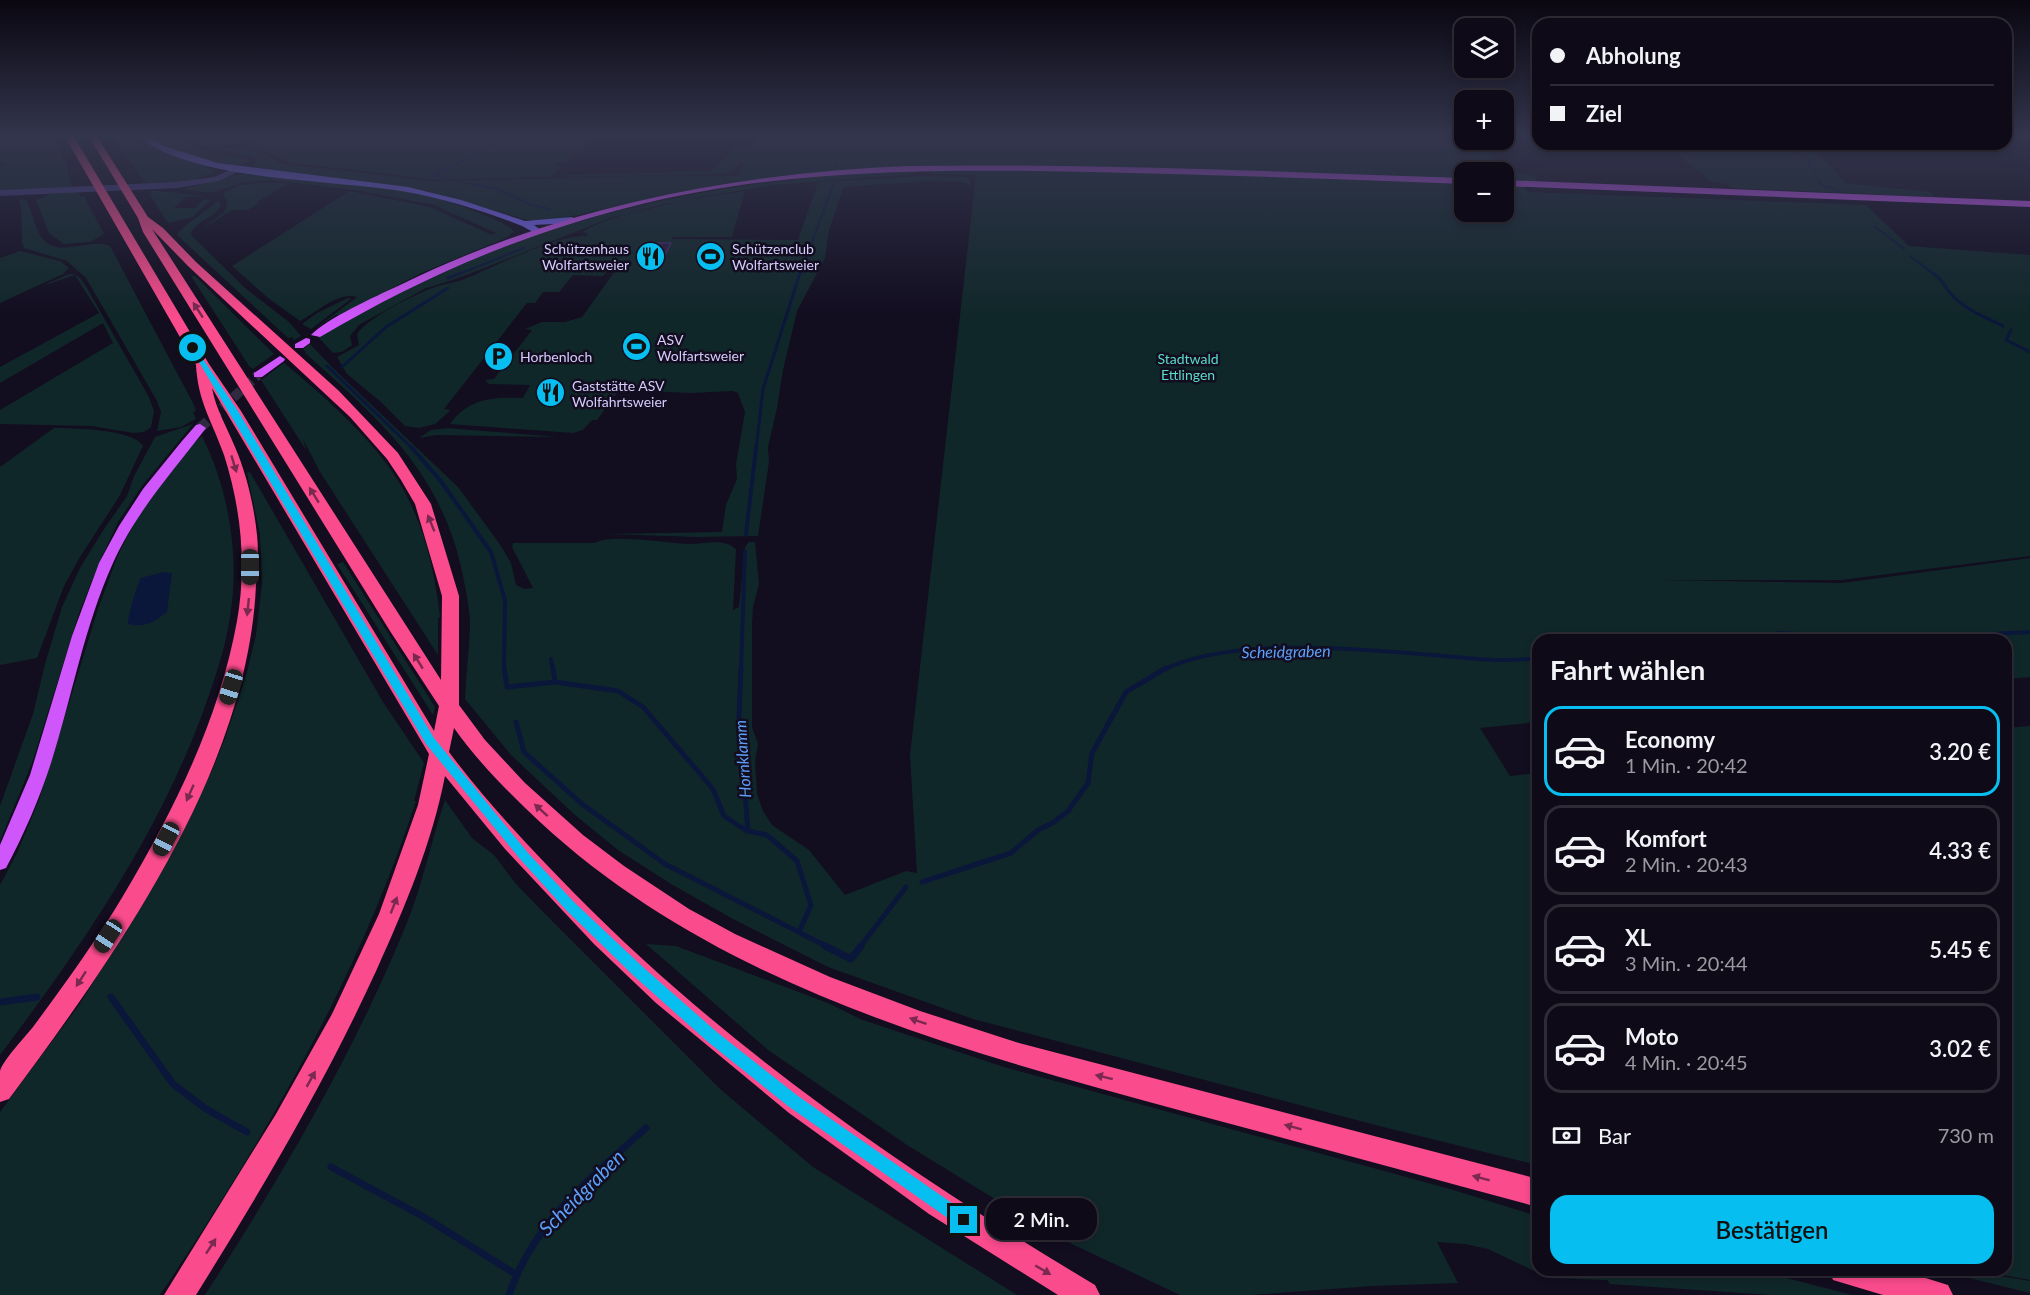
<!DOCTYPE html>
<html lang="de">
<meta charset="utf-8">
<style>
:root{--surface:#0e0a17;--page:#171320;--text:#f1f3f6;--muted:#9b9aa1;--line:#2e2b36;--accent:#06bff0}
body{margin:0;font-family:Lato,sans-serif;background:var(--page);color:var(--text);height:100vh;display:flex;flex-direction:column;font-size:22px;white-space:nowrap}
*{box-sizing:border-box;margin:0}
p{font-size:20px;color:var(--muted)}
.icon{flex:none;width:33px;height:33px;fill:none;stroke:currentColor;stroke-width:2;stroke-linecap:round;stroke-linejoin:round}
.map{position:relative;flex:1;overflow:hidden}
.drawer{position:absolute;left:1532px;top:634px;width:480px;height:642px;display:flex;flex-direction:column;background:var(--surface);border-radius:18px;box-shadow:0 3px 9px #0003,0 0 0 2px var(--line)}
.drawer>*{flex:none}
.banner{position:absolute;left:1532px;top:18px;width:480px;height:132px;border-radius:18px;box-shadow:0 3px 9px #0003,0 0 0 2px var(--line);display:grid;align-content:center;height:132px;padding:0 18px;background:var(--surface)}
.controls{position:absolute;left:1454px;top:18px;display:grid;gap:12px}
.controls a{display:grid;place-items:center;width:60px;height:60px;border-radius:12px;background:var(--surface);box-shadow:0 3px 9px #0003,0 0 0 2px var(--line);font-size:30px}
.end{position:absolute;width:27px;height:27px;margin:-14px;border:8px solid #06bff0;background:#111;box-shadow:0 0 0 3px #111}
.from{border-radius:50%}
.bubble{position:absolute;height:42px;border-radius:18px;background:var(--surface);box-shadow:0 3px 9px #0003,0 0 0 2px var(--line);font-size:20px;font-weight:600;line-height:42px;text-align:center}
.car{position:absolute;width:18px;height:36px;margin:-18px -9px;border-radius:8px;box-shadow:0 0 4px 2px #0007;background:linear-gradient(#222 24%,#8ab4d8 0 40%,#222 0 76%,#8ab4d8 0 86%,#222 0)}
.banner b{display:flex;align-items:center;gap:21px;height:57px;font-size:22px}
.banner b+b{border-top:2px solid var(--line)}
.banner i{width:15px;height:15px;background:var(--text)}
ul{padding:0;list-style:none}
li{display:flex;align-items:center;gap:18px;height:90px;margin:0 12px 9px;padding:0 6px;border:3px solid var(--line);border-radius:18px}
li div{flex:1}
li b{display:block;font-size:22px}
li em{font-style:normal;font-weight:600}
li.active{border-color:var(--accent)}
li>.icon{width:54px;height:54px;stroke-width:1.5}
h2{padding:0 18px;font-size:27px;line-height:72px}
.pay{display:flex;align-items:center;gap:15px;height:66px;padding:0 18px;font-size:22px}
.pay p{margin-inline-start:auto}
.primary-button{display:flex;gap:12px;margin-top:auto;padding:12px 18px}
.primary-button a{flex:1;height:69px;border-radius:18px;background:var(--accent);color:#111;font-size:24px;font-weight:600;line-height:69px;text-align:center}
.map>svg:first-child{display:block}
.green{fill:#102729;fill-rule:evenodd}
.water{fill:#0a173b}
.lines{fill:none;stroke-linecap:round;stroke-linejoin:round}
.stream-far4{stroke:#0a173b;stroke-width:2}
.stream-far3{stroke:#0a173b;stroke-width:3}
.stream-far2{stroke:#0a173b;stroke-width:4}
.stream-far1{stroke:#0a173b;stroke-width:5}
.stream{stroke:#0a173b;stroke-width:7}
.building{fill:#251a40;stroke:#3f2c6b;stroke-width:1.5}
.primary-tunnel{stroke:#302a40;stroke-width:10;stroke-dasharray:10 5;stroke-linecap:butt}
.tertiary{fill:#43397d;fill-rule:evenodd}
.secondary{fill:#7a66fb;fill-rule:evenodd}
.primary{fill:#cf56fb;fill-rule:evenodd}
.motorway{fill:#fa4b8c;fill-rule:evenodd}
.oneway{fill:#7a2950}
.route{fill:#06bff0}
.labels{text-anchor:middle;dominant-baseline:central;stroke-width:5;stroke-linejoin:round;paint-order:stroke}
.far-poi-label{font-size:14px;fill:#d7ccfe;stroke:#120d1f;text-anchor:start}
.far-park-label{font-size:14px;fill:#5bdbc9;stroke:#120d1f}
.water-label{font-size:16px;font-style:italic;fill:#5da0fb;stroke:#120d1f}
.near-water-label{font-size:20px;font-style:italic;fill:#5da0fb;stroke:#120d1f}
</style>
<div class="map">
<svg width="2030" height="1295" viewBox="0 0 2030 1295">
<rect width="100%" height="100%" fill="#120d1f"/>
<!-- green -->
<path class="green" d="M0 135H51L66 163 72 187 0 190V167L11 161 0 164Z
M111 135H133L154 146 213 170V173L188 182 146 184Z
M146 135H169L197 147 251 161C231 174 165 147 146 135Z
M270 135 253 141 209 148 179 137Z
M273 135H598C586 147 570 159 562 175H565L712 171 733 149 749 150 760 135H1464V140H1480L1495 147 1487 152 1506 171 1535 176 1536 181H1517L1528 192 1866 205 1909 246 2030 255V556L1841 580H1659L1842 583 2030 558V677L2006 679V640H1538L1537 722 1480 728 1510 776 1537 773V1165L1387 1128 973 1019 828 967 733 919 671 884 618 850 575 815 511 755 465 699C466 674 469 650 470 626 470 609 466 592 463 576 442 472 380 420 305 353L306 352 303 349 310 344 336 371 458 487 499 543 511 563 516 585 525 589 533 588 512 547 513 543H595C611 533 670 544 691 544 702 544 713 541 724 543 729 544 732 546 736 549L733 610 739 607 745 547 749 542H755L759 584 753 607 752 624V727L758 744 755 761 756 777 757 794 763 811 772 825 809 850 845 895 906 871 917 873 910 755 976 175 935 174 931 173 932 171C850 166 769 175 688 190 639 199 589 215 540 221L527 220 427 191 259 168 253 165 257 160 254 157 221 150 230 147 262 153 282 164 435 181 644 176H733L737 175 744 164 739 163 733 172 722 174 564 177 560 175 577 154 575 153 566 161 553 163 560 165C560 171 554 175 549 177L436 180 288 162 271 153 246 147ZM1464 172H1503V212H1464Z
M1669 144H1801L1826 161 1845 183 1930 192 1934 197 1731 188 1726 184 1710 181 1672 149Z
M919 171 915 174 775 185 705 196 613 217 461 277 424 289 359 325 350 336 352 345 342 352 333 353 318 337C355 317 392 294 430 276 588 206 747 176 919 171Z
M245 173C326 180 412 183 486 216 495 220 509 225 514 232L506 238 421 273 341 315H336L315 329 357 297C338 291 316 313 300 321L268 298 232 266 349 191 430 207 492 235 496 233 434 205 361 191 271 180 241 183 211 193 183 189Z
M921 176 965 177 970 178 971 186 962 182 927 181 844 187 829 230 825 258 797 311 783 370 777 408 768 447 769 462 758 536 698 537 605 534 722 532 726 505 737 479 736 464 745 412 738 393 733 391 691 393 619 390 597 420H592L583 430 573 433 450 424C469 398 493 397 523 398L530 385 489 384 485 380 494 379 532 330 525 329 542 322H565L582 317 618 267 607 271 603 276 573 275 559 292H543L535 303H527L444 409 451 410 435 424 419 428 405 426 381 402 347 374 337 357 359 345 357 334C368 317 416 294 435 287 444 284 453 283 462 280 493 268 556 234 587 236L588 234 583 232 585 230C628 208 696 198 745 191L732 237H673L672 239 798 240 818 182Z
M260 183H289L257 202 259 203 248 210H232L199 231 224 212 228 203 223 194 225 192 240 185Z
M150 190 204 196 185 197 174 208H195L204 199 211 200 193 217 168 223 149 194 152 193Z
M78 191 81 197 84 196 104 234 90 242 64 244 49 233 36 200 52 194Z
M21 199 26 200C32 211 34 224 40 235 55 261 90 237 110 246L194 405 196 411 193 412 196 419 181 427 157 431 161 412 157 401 86 278 67 261 24 248 22 243 21 207 19 202Z
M218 201 221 205C216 219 193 221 191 235L245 288 289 322 301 336 294 340 292 337 288 338 177 235C179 228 209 209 218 201Z
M20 251 60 261 69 268 63 274 0 303V258Z
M69 274C79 273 82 281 87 288L149 397 154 411 151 427 144 432 134 433 91 426 0 424V410L113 343 103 323 0 383V367L99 313 75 275 42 286Z
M191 276H195L274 354 253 369 249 366Z
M348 298 351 299 311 329 302 324 317 313Z
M284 363C325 397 377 442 403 489 425 528 435 573 440 617L438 618V655L320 472 303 439 306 450 261 380Z
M193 424 142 486 118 522 99 563 79 613 32 763 0 841V806L33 714 45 664 62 607 80 568 102 532 127 496 134 476 155 437Z
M54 428C73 428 133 429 143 446L119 497 80 557 64 586 37 658 0 665V467Z
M449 428 458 429 559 437 437 435 419 438 431 430Z
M202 436C229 490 240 557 230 617 226 644 218 669 209 695 164 827 83 945 0 1055V885L17 853 39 800 98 609 118 555 140 512 187 450Z
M250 472 383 702 424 763 414 801H416C358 979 264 1140 160 1295H0V1112L79 1005 151 890 211 773 226 736 247 672 256 635 262 584 260 534 247 473Z
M343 562 435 707 433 715 337 564Z
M2030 726V1280L1981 1271 2006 1270V728Z
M445 800 472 838 494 855 516 884 555 924 720 1089 813 1167 1017 1295H205C281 1177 353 1055 406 925 423 884 431 841 445 800Z
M646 944 676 946 828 1003 860 1019 1004 1067 1450 1189 1537 1216 1538 1270 1760 1271 1852 1295H1771L1610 1284 1607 1280 1549 1278 1488 1249 1465 1244 1437 1242 1458 1283 1373 1286 1251 1295H1180L1055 1236 907 1145 768 1050Z
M1941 1271H1969L2030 1281V1293Z"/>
<!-- water -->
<path class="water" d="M163 572 172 573 167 612C154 622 145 628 128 624 127 618 137 584 141 578Z"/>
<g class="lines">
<!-- stream-far4 -->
<path class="stream-far4" d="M1781 144 1807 158 1821 185 1842 192
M834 167 843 135
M449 179 434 175 503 141
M461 182 498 189 529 204 549 209
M1874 226 1904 249
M1910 256 1935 275
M457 275 524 248
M800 275 833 185"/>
<!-- stream-far3 -->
<path class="stream-far3" d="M1933 273C1945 282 1943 285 1951 294 1964 309 1985 317 2003 326
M448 278 461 273
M2011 330 2006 340 2030 352
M327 366 414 450
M342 367 386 327 448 288
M756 450 763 389 800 273"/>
<!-- stream-far2 -->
<path class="stream-far2" d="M412 448 440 480 491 552 505 600 504 670
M746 534 756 448
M1739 640 1780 633 1890 639 2030 632
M551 659 553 670
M741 670 745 551
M1163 670C1232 636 1357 649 1434 655 1469 658 1503 663 1538 658"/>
<!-- stream-far1 -->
<path class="stream-far1" d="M504 668 507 687 555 682
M553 668 555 682 618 691 643 707 713 789 724 816 747 831
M741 668 739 716 748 831 767 835 797 861 811 905 799 932
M516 722 524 752 582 804 665 864 828 947
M922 882 1011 853 1038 830 1054 822 1068 811 1088 783 1092 753 1126 692 1166 668
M860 947 906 887"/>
<!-- stream -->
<path class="stream" d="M825 946 851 959 861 946
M111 997 173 1084 206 1109 247 1132
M0 1002 37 997
M331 1167 424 1217 514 1273
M509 1295C534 1221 590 1179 646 1128"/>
</g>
<!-- building -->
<path class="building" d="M653 243H671L660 264H642Z"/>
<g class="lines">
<!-- primary-tunnel -->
<path class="primary-tunnel" d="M200 428 258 375"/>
<!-- tertiary -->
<path class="tertiary" d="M239 166 246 168 219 181 177 188 0 196V190L177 182 214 177Z"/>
<!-- secondary -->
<path class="secondary" d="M136 135H145L167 147 218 163 408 187 461 200 525 221 572 217 576 220 572 223 534 225 542 231 537 234C530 231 524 226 517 224 481 210 444 199 407 192 334 179 192 182 136 135Z"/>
<!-- primary -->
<path class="primary" d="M909 166C1094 163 1279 172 1464 178V184C1340 179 1216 175 1092 172 939 169 784 168 634 206 519 235 422 277 320 337L311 335C326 319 376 296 398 286 558 207 731 173 909 166Z
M1503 180 2030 201V207L1503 186Z
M306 338 310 339V343L303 348H295V344Z
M280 356 285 359 284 361 262 377H254V373Z
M200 424 206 428C172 473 137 510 113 563 84 627 72 697 51 763 39 800 24 834 6 868L0 870V845L30 775 72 636 99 563 119 526 143 489 182 441 196 425Z"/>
<!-- motorway -->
<path class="motorway" d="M64 135H73L209 364 241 411 434 731 439 706 390 631 143 232 138 218 88 135H96L148 217 163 228 196 262 339 391 398 453 431 504 459 596V705L485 740 525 783 583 835 624 866 689 909 735 934 830 977 920 1011 1019 1043 1538 1179V1207C1420 1175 1303 1143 1186 1112 958 1050 717 986 540 822 509 793 478 762 454 728L449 752C487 803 531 849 575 894 729 1050 908 1173 1095 1285L1100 1295H1058L929 1214 789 1113 656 1003 594 944 505 849 445 776C432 843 405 907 377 969 325 1083 262 1189 196 1295H164L276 1114 332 1014 379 914 418 805 429 754 212 388C216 410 227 427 235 447 247 475 254 506 257 535 259 552 257 569 256 585 248 770 116 955 9 1099L0 1102C0 1093 0 1080 0 1071 3 1060 25 1037 33 1027 64 985 96 941 123 896 174 810 219 720 237 621 247 565 241 508 224 455 212 421 198 402 196 365ZM152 229 188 266 350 417 387 459 401 480 415 504 442 596 441 680Z
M1829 1270H1900L1948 1285 1953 1295H1883L1833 1280Z"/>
</g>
<!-- one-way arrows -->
<defs><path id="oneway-solid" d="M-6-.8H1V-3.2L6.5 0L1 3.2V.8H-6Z" transform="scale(1.5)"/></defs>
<g class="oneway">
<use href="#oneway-solid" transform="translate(198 310) rotate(-123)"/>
<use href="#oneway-solid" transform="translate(234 464) rotate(73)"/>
<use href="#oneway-solid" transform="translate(314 495) rotate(-122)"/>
<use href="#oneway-solid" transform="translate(431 523) rotate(-112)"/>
<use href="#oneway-solid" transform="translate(248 607) rotate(96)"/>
<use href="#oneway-solid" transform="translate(418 661) rotate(-122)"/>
<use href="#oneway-solid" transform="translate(190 793) rotate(114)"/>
<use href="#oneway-solid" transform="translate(541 810) rotate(-138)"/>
<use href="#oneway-solid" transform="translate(394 905) rotate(-69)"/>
<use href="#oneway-solid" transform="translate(81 979) rotate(123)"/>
<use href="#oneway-solid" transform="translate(918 1021) rotate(-161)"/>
<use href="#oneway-solid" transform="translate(1104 1077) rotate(-166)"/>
<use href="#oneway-solid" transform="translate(311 1079) rotate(-61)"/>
<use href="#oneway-solid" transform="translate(1293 1127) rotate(-165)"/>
<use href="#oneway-solid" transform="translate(1481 1178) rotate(-165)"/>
<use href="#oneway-solid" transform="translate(211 1246) rotate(-57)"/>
<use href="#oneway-solid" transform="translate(1043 1270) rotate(30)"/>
</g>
<!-- sky -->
<linearGradient id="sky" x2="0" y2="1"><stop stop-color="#0a0711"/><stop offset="0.43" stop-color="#33354d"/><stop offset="1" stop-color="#33354d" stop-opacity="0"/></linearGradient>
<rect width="2030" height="316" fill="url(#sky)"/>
<!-- route -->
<path class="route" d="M190 347H195L238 411 434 738 528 853 575 903 644 968 718 1033 798 1096 969 1215 972 1220 969 1226 964 1228 959 1226 788 1106 708 1042 634 976 566 910 520 859 426 744Z"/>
<!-- icons -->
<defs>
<symbol id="restaurant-disc" viewBox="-11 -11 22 22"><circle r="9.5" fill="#06bff0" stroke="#120d1f"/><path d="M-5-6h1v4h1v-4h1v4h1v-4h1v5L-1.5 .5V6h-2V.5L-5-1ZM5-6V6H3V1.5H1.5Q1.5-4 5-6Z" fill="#111"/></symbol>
<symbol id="stadium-disc" viewBox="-11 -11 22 22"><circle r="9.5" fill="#06bff0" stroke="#120d1f"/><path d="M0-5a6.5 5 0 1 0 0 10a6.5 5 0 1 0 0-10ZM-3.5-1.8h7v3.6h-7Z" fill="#111"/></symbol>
<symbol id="parking-disc" viewBox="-11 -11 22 22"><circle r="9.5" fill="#06bff0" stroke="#120d1f"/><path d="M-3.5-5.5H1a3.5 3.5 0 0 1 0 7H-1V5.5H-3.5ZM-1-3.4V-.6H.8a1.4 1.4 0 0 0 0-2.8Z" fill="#111"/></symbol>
</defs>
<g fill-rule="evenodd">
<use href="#restaurant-disc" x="634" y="240" width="33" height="33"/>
<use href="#stadium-disc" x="694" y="240" width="33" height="33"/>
<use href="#stadium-disc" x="620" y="330" width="33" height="33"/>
<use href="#parking-disc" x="482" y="340" width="33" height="33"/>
<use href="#restaurant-disc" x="534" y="376" width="33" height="33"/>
</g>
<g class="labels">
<!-- far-poi labels -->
<g class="far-poi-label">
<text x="629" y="248" text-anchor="end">Schützenhaus<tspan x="629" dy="16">Wolfartsweier</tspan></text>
<text x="732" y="248">Schützenclub<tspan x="732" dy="16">Wolfartsweier</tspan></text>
<text x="657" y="339">ASV<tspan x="657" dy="16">Wolfartsweier</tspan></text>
<text x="520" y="356">Horbenloch</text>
<text x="572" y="385">Gaststätte ASV<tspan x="572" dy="16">Wolfahrtsweier</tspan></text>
</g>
<!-- far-park labels -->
<g class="far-park-label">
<text x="1188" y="358">Stadtwald<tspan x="1188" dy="16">Ettlingen</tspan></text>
</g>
<!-- water labels -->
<g class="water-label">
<text transform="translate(1286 651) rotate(-1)">Scheidgraben</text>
<text transform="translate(742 759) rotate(-94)">Hornklamm</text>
</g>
<!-- near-water labels -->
<g class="near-water-label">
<text transform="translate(581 1192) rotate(-45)">Scheidgraben</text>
</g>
</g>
</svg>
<div class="controls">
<a><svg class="icon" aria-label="layers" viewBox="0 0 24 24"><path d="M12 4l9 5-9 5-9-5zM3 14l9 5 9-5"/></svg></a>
<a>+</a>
<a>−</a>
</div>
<i class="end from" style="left:193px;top:348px"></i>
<i class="end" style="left:964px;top:1220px"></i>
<div class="bubble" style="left:986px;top:1198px;width:111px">2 Min.</div>
<i class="car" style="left:250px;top:567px;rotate:180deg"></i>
<i class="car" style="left:231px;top:687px;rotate:197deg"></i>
<i class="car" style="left:166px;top:839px;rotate:208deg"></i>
<i class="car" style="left:108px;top:936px;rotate:213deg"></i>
<div class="banner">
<b><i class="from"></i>Abholung</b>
<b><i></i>Ziel</b>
</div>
<section class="drawer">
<h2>Fahrt wählen</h2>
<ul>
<li class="active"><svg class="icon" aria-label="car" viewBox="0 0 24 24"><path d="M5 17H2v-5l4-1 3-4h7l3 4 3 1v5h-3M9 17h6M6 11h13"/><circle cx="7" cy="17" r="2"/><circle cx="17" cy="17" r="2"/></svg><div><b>Economy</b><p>1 Min. · 20:42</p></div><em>3.20 €</em></li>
<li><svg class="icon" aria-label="car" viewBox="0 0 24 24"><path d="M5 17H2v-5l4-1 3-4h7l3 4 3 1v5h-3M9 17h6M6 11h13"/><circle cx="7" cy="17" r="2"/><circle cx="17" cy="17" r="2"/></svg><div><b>Komfort</b><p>2 Min. · 20:43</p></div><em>4.33 €</em></li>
<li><svg class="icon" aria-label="car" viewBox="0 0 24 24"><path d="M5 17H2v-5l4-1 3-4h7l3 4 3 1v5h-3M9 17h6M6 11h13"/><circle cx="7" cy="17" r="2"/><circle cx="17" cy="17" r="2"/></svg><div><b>XL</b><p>3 Min. · 20:44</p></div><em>5.45 €</em></li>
<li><svg class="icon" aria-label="car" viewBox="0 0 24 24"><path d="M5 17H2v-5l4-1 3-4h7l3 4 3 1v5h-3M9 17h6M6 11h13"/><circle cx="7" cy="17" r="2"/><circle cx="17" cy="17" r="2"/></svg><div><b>Moto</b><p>4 Min. · 20:45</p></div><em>3.02 €</em></li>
</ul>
<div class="pay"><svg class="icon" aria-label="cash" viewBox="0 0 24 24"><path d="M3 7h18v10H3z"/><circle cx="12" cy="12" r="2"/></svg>Bar<p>730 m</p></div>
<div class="primary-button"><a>Bestätigen</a></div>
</section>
</div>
